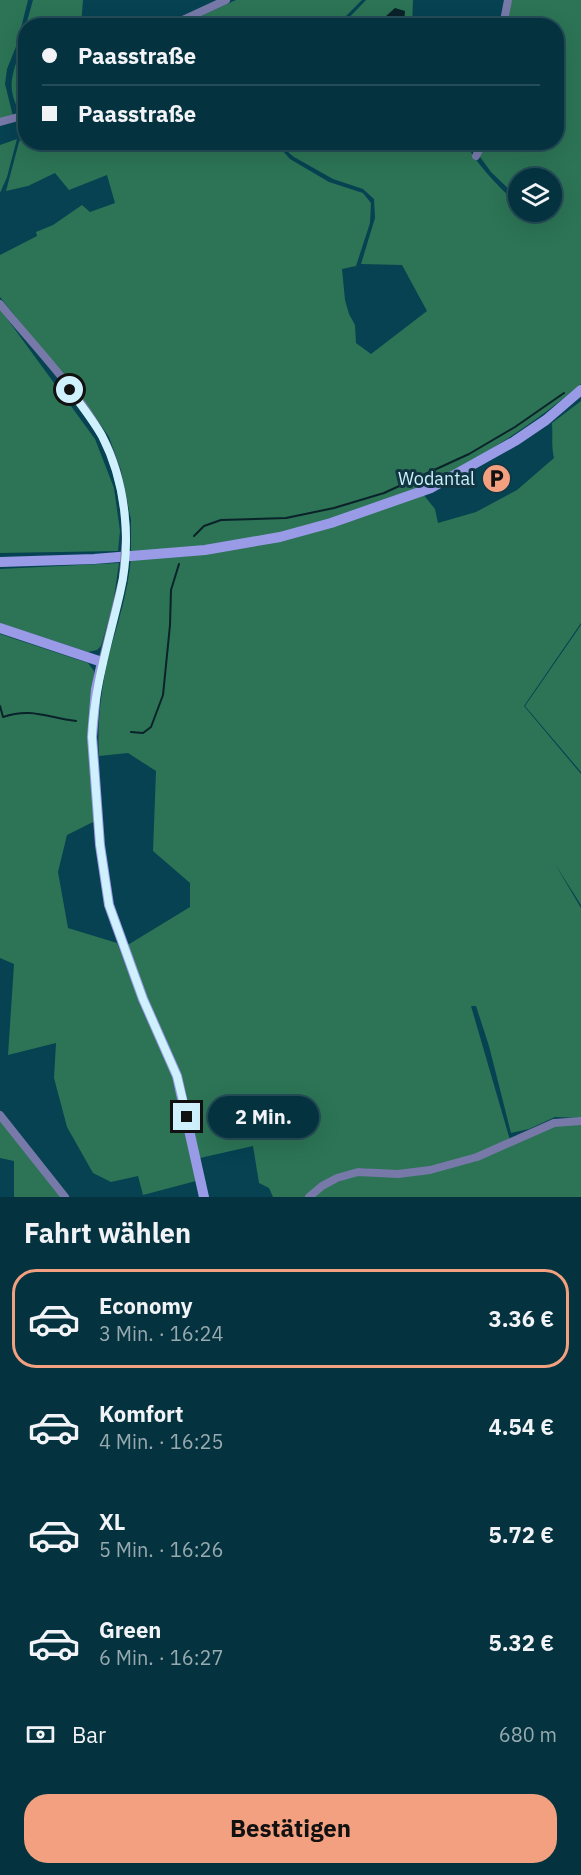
<!DOCTYPE html>
<html lang="de">
<meta charset="utf-8">
<style>
:root{--surface:#04323e;--page:#123e49;--text:#f1f3f6;--muted:#97aab0;--line:#254d58;--accent:#f2a080}
body{margin:0;font-family:"IBM Plex Sans",sans-serif;background:var(--page);color:var(--text);height:100vh;display:flex;flex-direction:column;font-size:22px;white-space:nowrap}
*{box-sizing:border-box;margin:0}
p{font-size:20px;color:var(--muted)}
.icon{flex:none;width:33px;height:33px;fill:none;stroke:currentColor;stroke-width:2;stroke-linecap:round;stroke-linejoin:round}
.map{position:relative;height:1197px;overflow:hidden}
.panel{display:flex;flex-direction:column;background:var(--surface);flex:1}
.panel>*{flex:none}
.banner{position:absolute;left:18px;top:18px;width:546px;height:132px;border-radius:24px;box-shadow:0 6px 24px #0002,0 0 0 2px var(--line);display:grid;align-content:center;height:132px;padding:0 24px;background:var(--surface)}
.controls{position:absolute;left:508px;top:168px;display:grid;gap:12px}
.controls a{display:grid;place-items:center;width:54px;height:54px;border-radius:50%;background:var(--surface);box-shadow:0 6px 24px #0002,0 0 0 2px var(--line);font-size:30px}
.end{position:absolute;width:27px;height:27px;margin:-14px;border:8px solid #cff0fd;background:#111;box-shadow:0 0 0 3px #111}
.from{border-radius:50%}
.bubble{position:absolute;height:42px;border-radius:21px;background:var(--surface);box-shadow:0 6px 24px #0002,0 0 0 2px var(--line);font-size:20px;font-weight:700;line-height:42px;text-align:center}
.banner b{display:flex;align-items:center;gap:21px;height:57px;font-size:22px}
.banner b+b{border-top:2px solid var(--line)}
.banner i{width:15px;height:15px;background:var(--text)}
ul{padding:0;list-style:none}
li{display:flex;align-items:center;gap:18px;height:99px;margin:0 12px 9px;padding:0 12px;border:3px solid transparent;border-radius:24px}
li div{flex:1}
li b{display:block;font-size:22px}
li em{font-style:normal;font-weight:700}
li.selected{border-color:var(--accent)}
li>.icon{width:54px;height:54px;stroke-width:1.5}
h2{padding:0 24px;font-size:27px;line-height:72px}
.pay{display:flex;align-items:center;gap:15px;height:66px;padding:0 24px;font-size:22px}
.pay p{margin-inline-start:auto}
.primary-button{display:flex;gap:12px;margin-top:auto;padding:12px 24px}
.primary-button a{flex:1;height:69px;border-radius:24px;background:var(--accent);color:#111;font-size:24px;font-weight:700;line-height:69px;text-align:center}
.map>svg:first-child{display:block}
.green{fill:#2c7455}
.water{fill:#0a2229}
.lines{fill:none;stroke-linecap:round;stroke-linejoin:round}
.stream{stroke:#0a2229;stroke-width:2}
.street{stroke:#7779a9;stroke-width:8}
.secondary{stroke:#999be7;stroke-width:10}
.street-bridge{stroke:#7779a9;stroke-width:8}
.route{stroke:#cff0fd;stroke-width:8}
.labels{text-anchor:middle;dominant-baseline:central;stroke-width:6;stroke-linejoin:round;paint-order:stroke}
.poi-label{font-size:18px;fill:#cff0fd;stroke:#103642;text-anchor:end}
</style>
<div class="map">
<svg width="581" height="1197" viewBox="0 0 581 1197">
<rect width="100%" height="100%" fill="#064252"/>
<!-- green -->
<path class="green" d="M0 0H28L17 44 7 69 5 84 13 116 0 119Z
M33 0H83L81 25H26Z
M236 0H362L337 25 179 26Z
M366 0H413L412 25 341 26Z
M509 0H581V384C516 439 439 484 358 513 288 537 205 547 131 553V520L121 470 109 437 90 410 0 297V255L37 236 36 232 53 225 82 205 90 212 115 203 107 175 69 190 55 173 28 186 6 191 19 142 25 131 26 142 281 143V149L290 159 329 182 363 193 371 203 370 223 356 266 342 269 345 300 349 314 355 325 356 343 371 354 427 311 402 265 361 264 375 218 374 199 363 189 333 179 294 157 289 153 283 143H465C480 168 498 186 519 206V212H552V178H519V199L491 172 470 143 556 142V26L506 25Z
M25 26V109L20 113C7 88 11 79 19 54 21 45 23 36 25 26Z
M17 139 7 177 0 193V145Z
M0 309 95 439 114 488 120 531 118 551 0 553Z
M581 401V623L524 706 581 774V905L555 864 581 908V1118L555 1117 529 1129 511 1133 489 1046 476 1006H471L510 1140 478 1154 430 1168 398 1171 358 1168 318 1186 305 1197H273L269 1188 259 1183 253 1146 200 1158 126 946 190 907V883L153 851 156 771 128 753 99 756C97 724 101 690 108 658 117 625 128 593 131 558L214 553 423 494 435 509 438 523 476 512 517 490 554 458C551 446 553 436 552 423Z
M119 563 113 604 101 646 97 650 88 652 0 623V569Z
M581 625V772L525 706Z
M0 634 88 663 94 671 95 821 67 835 58 872 68 928 117 943 144 1013 175 1079 196 1181 143 1195 138 1176 111 1182 93 1173 67 1127 54 1078 56 1043 8 1055 14 964 0 958Z
M0 1118 63 1197H14V1161L0 1158Z
M581 1123V1197H312L322 1188 358 1174 430 1172 554 1125Z"/>
<!-- water -->
<path class="water" d="M395 8 405 11 404 25H376Z"/>
<g class="lines">
<!-- stream -->
<path class="stream" d="M194 536 204 526 221 520 286 518 334 508 384 493 469 454 515 427 564 393
M0 706 3 717C32 707 48 718 76 721
M131 732 143 733 151 727 163 695 170 625 171 590 179 564"/>
<!-- street -->
<path class="street" d="M170 26 226 0
M503 26 508 0
M0 122 22 116 26 113
M476 156 483 142
M0 304C34 346 75 387 101 434 118 464 125 502 126 536
M102 662 123 578
M0 1115 65 1197
M309 1197 322 1186 337 1178 358 1172 398 1174 430 1170 477 1157 554 1123 581 1121"/>
<!-- secondary -->
<path class="secondary" d="M0 562 94 559 205 550 280 537 331 523 431 488 515 441 546 420 581 390
M0 628 102 662 96 689 92 737 100 845 109 905 143 999 177 1076 204 1197"/>
<!-- street-bridge -->
<path class="street-bridge" d="M123 578 126 536"/>
</g>
<g class="lines">
<!-- route -->
<path class="route" d="M70 390C81 405 93 420 102 436 126 483 132 542 120 593 109 641 94 687 92 737L100 845 109 905 143 999 177 1076 187 1117"/>
</g>
<!-- icons -->
<defs>
<symbol id="parking-disc" viewBox="-11 -11 22 22"><circle r="9.5" fill="#f2a080" stroke="#103642"/><path d="M-3.5-5.5H1a3.5 3.5 0 0 1 0 7H-1V5.5H-3.5ZM-1-3.4V-.6H.8a1.4 1.4 0 0 0 0-2.8Z" fill="#111"/></symbol>
</defs>
<g fill-rule="evenodd">
<use href="#parking-disc" x="480" y="462" width="33" height="33"/>
</g>
<g class="labels">
<!-- poi labels -->
<g class="poi-label">
<text x="475" y="478">Wodantal</text>
</g>
</g>
</svg>
<div class="controls">
<a><svg class="icon" aria-label="layers" viewBox="0 0 24 24"><path d="M12 4l9 5-9 5-9-5zM3 14l9 5 9-5"/></svg></a>
</div>
<i class="end from" style="left:70px;top:390px"></i>
<i class="end" style="left:187px;top:1117px"></i>
<div class="bubble" style="left:208px;top:1096px;width:111px">2 Min.</div>
<div class="banner">
<b><i class="from"></i>Paasstraße</b>
<b><i></i>Paasstraße</b>
</div>
</div>
<section class="panel">
<h2>Fahrt wählen</h2>
<ul>
<li class="selected"><svg class="icon" aria-label="car" viewBox="0 0 24 24"><path d="M5 17H2v-5l4-1 3-4h7l3 4 3 1v5h-3M9 17h6M6 11h13"/><circle cx="7" cy="17" r="2"/><circle cx="17" cy="17" r="2"/></svg><div><b>Economy</b><p>3 Min. · 16:24</p></div><em>3.36 €</em></li>
<li><svg class="icon" aria-label="car" viewBox="0 0 24 24"><path d="M5 17H2v-5l4-1 3-4h7l3 4 3 1v5h-3M9 17h6M6 11h13"/><circle cx="7" cy="17" r="2"/><circle cx="17" cy="17" r="2"/></svg><div><b>Komfort</b><p>4 Min. · 16:25</p></div><em>4.54 €</em></li>
<li><svg class="icon" aria-label="car" viewBox="0 0 24 24"><path d="M5 17H2v-5l4-1 3-4h7l3 4 3 1v5h-3M9 17h6M6 11h13"/><circle cx="7" cy="17" r="2"/><circle cx="17" cy="17" r="2"/></svg><div><b>XL</b><p>5 Min. · 16:26</p></div><em>5.72 €</em></li>
<li><svg class="icon" aria-label="car" viewBox="0 0 24 24"><path d="M5 17H2v-5l4-1 3-4h7l3 4 3 1v5h-3M9 17h6M6 11h13"/><circle cx="7" cy="17" r="2"/><circle cx="17" cy="17" r="2"/></svg><div><b>Green</b><p>6 Min. · 16:27</p></div><em>5.32 €</em></li>
</ul>
<div class="pay"><svg class="icon" aria-label="cash" viewBox="0 0 24 24"><path d="M3 7h18v10H3z"/><circle cx="12" cy="12" r="2"/></svg>Bar<p>680 m</p></div>
<div class="primary-button"><a>Bestätigen</a></div>
</section>
